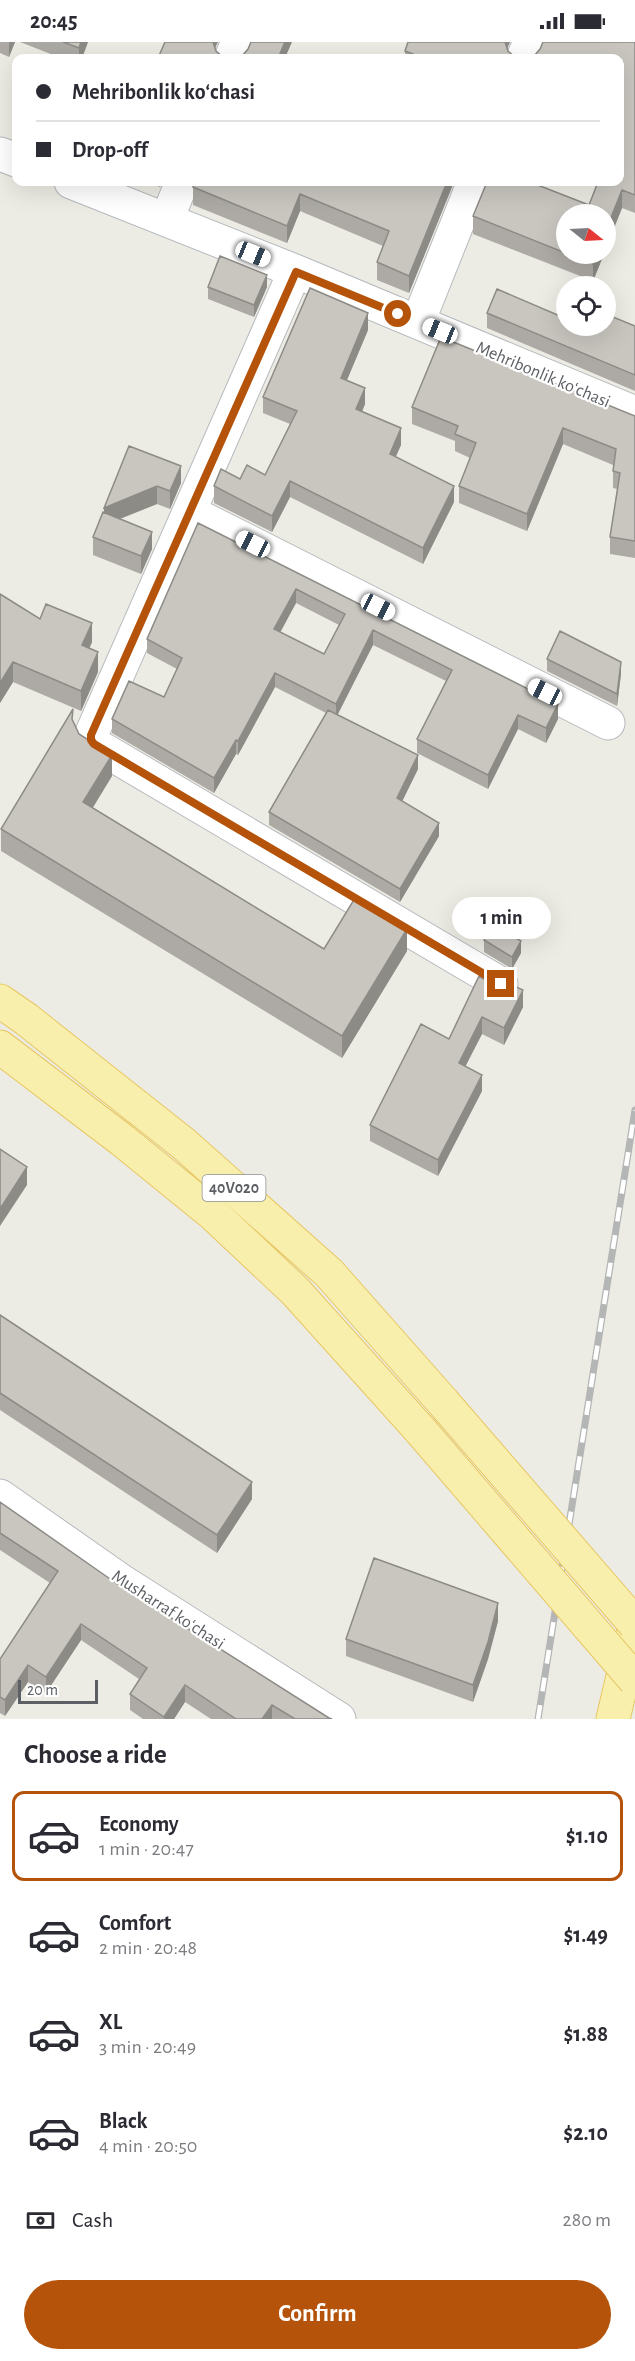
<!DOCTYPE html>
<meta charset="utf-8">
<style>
:root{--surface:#fff;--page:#f7f7f7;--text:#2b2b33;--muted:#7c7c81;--line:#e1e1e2;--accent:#b45309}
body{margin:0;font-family:"Alegreya Sans",sans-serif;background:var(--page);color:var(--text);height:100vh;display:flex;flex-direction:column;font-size:22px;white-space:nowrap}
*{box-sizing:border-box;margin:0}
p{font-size:20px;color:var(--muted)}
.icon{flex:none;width:33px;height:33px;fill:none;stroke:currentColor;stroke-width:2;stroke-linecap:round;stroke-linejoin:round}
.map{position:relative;height:1677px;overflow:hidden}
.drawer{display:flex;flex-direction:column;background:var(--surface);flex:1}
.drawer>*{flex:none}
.banner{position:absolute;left:12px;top:12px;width:612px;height:132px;border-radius:12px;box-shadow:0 6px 24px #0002;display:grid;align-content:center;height:132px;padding:0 24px;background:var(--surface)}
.needle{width:39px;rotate:108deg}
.tools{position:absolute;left:556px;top:162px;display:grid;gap:12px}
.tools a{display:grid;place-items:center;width:60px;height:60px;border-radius:50%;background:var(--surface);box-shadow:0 6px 24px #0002;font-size:30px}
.scale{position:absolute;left:18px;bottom:15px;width:80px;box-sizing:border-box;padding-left:6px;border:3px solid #5c5f63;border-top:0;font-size:16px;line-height:21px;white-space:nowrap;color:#5c5f63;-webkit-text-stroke:4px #fff;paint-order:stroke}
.end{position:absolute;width:27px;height:27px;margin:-14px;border:8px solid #b45309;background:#fff;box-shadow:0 0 0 3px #fff}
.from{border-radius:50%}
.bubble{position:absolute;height:42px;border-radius:21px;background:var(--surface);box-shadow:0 6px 24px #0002;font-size:20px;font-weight:700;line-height:42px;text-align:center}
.car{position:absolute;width:18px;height:36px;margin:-18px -9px;border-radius:8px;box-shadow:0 0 4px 2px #0007;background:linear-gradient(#fff 24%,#345 0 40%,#fff 0 76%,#345 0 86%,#fff 0)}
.banner b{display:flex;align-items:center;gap:21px;height:57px;font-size:22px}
.banner b+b{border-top:2px solid var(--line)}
.banner i{width:15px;height:15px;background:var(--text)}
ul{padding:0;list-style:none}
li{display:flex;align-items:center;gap:18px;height:90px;margin:0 12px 9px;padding:0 12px;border:3px solid transparent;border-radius:12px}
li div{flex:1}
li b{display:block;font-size:22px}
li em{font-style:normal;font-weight:700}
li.current{border-color:var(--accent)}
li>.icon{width:54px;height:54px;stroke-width:1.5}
h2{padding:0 24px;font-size:27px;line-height:72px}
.pay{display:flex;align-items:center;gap:15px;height:66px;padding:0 24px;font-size:22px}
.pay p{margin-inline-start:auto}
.cta{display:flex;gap:12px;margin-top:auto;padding:12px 24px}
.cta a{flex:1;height:69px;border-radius:36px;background:var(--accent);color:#fff;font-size:24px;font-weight:700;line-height:69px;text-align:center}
.status{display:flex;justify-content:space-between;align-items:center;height:42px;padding:0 30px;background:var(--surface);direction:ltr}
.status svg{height:16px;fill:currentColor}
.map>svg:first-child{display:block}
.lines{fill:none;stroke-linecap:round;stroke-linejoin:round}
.minor-casing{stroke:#b6b9bd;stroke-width:35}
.major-casing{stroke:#e7c763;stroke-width:35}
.minor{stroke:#fff;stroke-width:33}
.major{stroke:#f9efad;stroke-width:33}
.rail-casing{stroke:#b4b5b5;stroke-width:7}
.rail{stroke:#fff;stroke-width:4.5;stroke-dasharray:14;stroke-linecap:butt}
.major-bridge-casing{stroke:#e7c763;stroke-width:35;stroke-linecap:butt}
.major-bridge{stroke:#f9efad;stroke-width:33}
.wall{fill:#adaaa5;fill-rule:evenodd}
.shaded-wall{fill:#8d8b86}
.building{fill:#c9c6c0;stroke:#8d8b86;stroke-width:1.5;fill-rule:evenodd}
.route{stroke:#b45309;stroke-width:8}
.labels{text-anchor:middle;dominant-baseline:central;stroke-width:4.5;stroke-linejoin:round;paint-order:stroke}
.shield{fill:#fff;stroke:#8d8f92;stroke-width:1.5}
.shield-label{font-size:16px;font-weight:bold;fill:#5c5f63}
.street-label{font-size:18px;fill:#5c5f63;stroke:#fff}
</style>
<div class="status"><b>20:45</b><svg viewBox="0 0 49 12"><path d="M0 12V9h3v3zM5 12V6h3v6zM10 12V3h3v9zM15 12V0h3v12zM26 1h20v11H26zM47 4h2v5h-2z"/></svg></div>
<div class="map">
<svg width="635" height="1677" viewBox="0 0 635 1677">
<rect width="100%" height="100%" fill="#edece4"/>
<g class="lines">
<defs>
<path id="minor" d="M231 16 238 0
M523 16 530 0
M0 112 16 118
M71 140 295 229 635 371
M167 177 182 140
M295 229 91 693V698L94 702 501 942
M418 280 474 140
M190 470 608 681
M0 1454 123 1540 339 1677"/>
<path id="major" d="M0 959 26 977 184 1102 329 1231 443 1360
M0 1005 122 1098 213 1172 295 1249 421 1389
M613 1677 635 1583"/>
</defs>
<!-- minor casing -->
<use href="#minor" class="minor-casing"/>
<!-- major casing -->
<use href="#major" class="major-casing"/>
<!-- minor -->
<use href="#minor" class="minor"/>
<!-- major -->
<use href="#major" class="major"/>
<defs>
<path id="rail" d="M538 1677 635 1068"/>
</defs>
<!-- rail casing -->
<use href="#rail" class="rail-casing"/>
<!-- rail -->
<use href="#rail" class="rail"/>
<defs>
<path id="major-bridge" d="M443 1360 635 1582
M421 1389 635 1638"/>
</defs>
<!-- major-bridge casing -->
<use href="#major-bridge" class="major-bridge-casing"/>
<!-- major-bridge -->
<use href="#major-bridge" class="major-bridge"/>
</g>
<!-- wall -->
<path class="wall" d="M0 0H15L9 15 0 11Z
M20 0H88L82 16H61Z
M408 0H510L507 7 508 9 515 15 522 16H405V9Z
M635 0V171L622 166 606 206V172L604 212 593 239 473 192V174L589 163 620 140Z
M146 140H163L160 145Z
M195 140H454L409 251 377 238V220L383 204 300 169 287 201 193 163V145Z
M208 245H267L254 275 208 257Z
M487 271 567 284H635V349L487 286Z
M368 288 347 338 365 362 362 370 401 403 395 415 454 460 423 522 290 455 272 490 214 461V444L240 437 265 433 290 382 263 371V355Z
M412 365 635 374V516L610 512V495L617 447 613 446V423L563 402 527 489 459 461V444L470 416 455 409V399L412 382Z
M129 404 181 441 170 467 157 462 120 477 152 507 141 532 93 513V495L104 471Z
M198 481 558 677 546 701 518 687 488 747 417 711V697L446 639 373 603 337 672 418 727 402 759 439 794 400 860 269 783V770L326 671 275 645 238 713 236 712 214 751 112 691V677L164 655 177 627 147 611V597ZM296 561 339 583 324 612 280 590Z
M0 552 40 577 92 600 89 607 98 630 81 669 13 640 0 661Z
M547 617 621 632 617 664 547 629Z
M73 679 79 692 112 734 92 766 324 907 407 909 342 1016 1 809V787Z
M484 898 521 911 512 927 484 910Z
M492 942 523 965 504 1003 482 992 465 1024 482 1049 438 1134 370 1099V1083L449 997Z
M0 1273 252 1457 217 1511 0 1368Z
M0 1460 113 1539 329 1676 332 1677H211L185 1660 174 1677H143L130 1668V1652L139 1637 81 1598 46 1651 28 1640 5 1674 0 1671V1617L50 1541 0 1508Z
M498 1579 488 1617 473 1660 346 1614V1597Z"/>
<!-- shaded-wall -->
<path class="shaded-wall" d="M9 0H15L9 15Z
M81 0H88L82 16H79V6Z
M213 0H218L214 8Z
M285 0H292L285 16 279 14Z
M505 0H510L506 8Z
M447 140H454L409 251V234Z
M622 148V166L606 206V188Z
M300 152V169L287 201V184Z
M597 212H604L593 239V222Z
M267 233V245L254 275V263Z
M368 271V288L341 352V336Z
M365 346V362L356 383V367Z
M401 386V403L390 428V412Z
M563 386V402L527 489V472Z
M181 424V441L170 467V449Z
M290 439V455L272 490V474Z
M157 444V462L104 483V466Z
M454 444V460L423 522V506Z
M152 490V507L141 532V514Z
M296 547V561L274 602V587Z
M92 581V600L82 623V603Z
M373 588V603L336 676V662Z
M98 610V630L81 669V649Z
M13 620V640L0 661V641Z
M621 620V632L617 664V652Z
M275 631V645L238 713V699Z
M558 662V677L546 701V686Z
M518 673V687L488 747V733Z
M236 698V712L214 751V736Z
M112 713V734L83 782V760Z
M418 713V727L397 770V756Z
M439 781V794L400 860V847Z
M407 887V909L342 1016V994Z
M521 899V911L512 927V915Z
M523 948V965L504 1003V986Z
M482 975V992L459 1037V1021Z
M482 1033V1049L438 1134V1118Z
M27 1125V1143L0 1184V1167Z
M252 1440V1457L217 1511V1493Z
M498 1561V1579L488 1617 473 1660V1643Z
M81 1582V1598L46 1651V1635Z
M28 1623V1640L5 1674V1658Z
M185 1643V1660L174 1677H164V1675Z
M272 1663V1677H262Z"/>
<!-- building -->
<path class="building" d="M63 0H81L79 6Z
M165 0H213L216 9 223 15 230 16H158Z
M251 0H285L279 14 285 16H235L242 14 248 7Z
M408 0H505L508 9 515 15 522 16H423L405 9Z
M543 0H635V153L622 148 606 188V172H567V212H597L593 222 473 174 487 140H530L589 163 598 140H620V16H527L534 14 540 7Z
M195 140H447L409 234 377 220 389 189 300 152 287 184 193 145Z
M220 214 267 233 254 263 208 245Z
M310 246 368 271 341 336 365 346 356 367 401 386 390 412 454 444 423 506 290 439 272 474 214 444 221 427 240 437 247 423 265 433 297 369 263 355Z
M497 247 567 277V284H606V272L635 284V333L487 271Z
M441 295 635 374V499L610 495 620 431 613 429 616 407 563 386 527 472 459 444 476 401 455 392 458 384 412 365Z
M129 404 181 424 170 449 157 444 104 466Z
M103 470 152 490 141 514 93 495Z
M198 481 558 662 546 686 518 673 488 733 417 697 452 628 373 588 336 662 275 631 238 699 236 698 214 736 112 677 129 639 164 655 182 616 147 597ZM296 547 345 572 324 612 274 587Z
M0 552 40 577 46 562 92 581 82 603 98 610 81 649 13 620 0 641Z
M560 589 621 620 617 652 547 617Z
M73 667 72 677 79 692 112 713 83 760 324 907 355 856 407 887 342 994 1 787Z
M328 668 418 713 397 756 439 781 400 847 269 770Z
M494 883 521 899 512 915 484 898Z
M479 934 492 942 501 944 510 942 523 948 504 986 482 975 459 1021 482 1033 438 1118 370 1083 421 982 449 997Z
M0 1107 27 1125 0 1167Z
M0 1273 252 1440 217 1493 0 1351Z
M0 1460 113 1539 329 1676 332 1677H295L272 1663 262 1677H236L185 1643 164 1675 130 1652 147 1626 81 1582 46 1635 28 1623 5 1658 0 1655V1617L58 1529 0 1491Z
M374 1516 498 1561 488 1600 473 1643 346 1597Z"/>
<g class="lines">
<!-- route -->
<path class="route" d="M398 272 296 230 91 693V698L94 702 501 942"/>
</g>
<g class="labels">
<!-- shield labels -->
<rect class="shield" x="202.5" y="1133" width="63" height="26" rx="4.5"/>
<g class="shield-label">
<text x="234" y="1146">40V020</text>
</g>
<!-- street labels -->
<g class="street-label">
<text transform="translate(543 333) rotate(23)">Mehribonlik koʻchasi</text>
<text transform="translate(168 1568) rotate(33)">Musharraf koʻchasi</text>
</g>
</g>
</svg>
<div class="tools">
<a><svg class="needle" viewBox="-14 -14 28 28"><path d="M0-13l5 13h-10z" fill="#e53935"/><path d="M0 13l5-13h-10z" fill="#7c7c81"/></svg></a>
<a><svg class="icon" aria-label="locate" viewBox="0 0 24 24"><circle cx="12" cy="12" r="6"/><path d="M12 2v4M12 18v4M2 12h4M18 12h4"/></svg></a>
</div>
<div class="scale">20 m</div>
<i class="end from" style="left:398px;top:272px"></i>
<i class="end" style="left:501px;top:942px"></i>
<div class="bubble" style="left:452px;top:855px;width:99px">1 min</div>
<i class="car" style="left:253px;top:212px;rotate:112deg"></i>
<i class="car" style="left:440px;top:289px;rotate:292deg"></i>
<i class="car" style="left:253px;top:502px;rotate:297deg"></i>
<i class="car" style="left:378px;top:565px;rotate:117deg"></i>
<i class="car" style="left:545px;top:650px;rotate:297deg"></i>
<div class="banner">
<b><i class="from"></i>Mehribonlik koʻchasi</b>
<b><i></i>Drop-off</b>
</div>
</div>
<section class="drawer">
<h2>Choose a ride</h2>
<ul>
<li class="current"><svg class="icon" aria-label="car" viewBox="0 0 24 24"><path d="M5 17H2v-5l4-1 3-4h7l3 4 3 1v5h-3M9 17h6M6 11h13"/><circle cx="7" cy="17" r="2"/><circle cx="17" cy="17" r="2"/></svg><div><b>Economy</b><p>1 min · 20:47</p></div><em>$1.10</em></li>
<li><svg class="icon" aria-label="car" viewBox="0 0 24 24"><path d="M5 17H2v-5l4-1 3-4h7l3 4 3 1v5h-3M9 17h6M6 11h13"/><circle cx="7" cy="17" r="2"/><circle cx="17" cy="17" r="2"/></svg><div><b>Comfort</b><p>2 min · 20:48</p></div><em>$1.49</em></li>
<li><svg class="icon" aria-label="car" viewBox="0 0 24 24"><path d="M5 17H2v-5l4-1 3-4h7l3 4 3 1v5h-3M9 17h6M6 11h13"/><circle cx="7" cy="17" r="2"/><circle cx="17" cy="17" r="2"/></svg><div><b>XL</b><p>3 min · 20:49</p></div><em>$1.88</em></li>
<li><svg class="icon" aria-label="car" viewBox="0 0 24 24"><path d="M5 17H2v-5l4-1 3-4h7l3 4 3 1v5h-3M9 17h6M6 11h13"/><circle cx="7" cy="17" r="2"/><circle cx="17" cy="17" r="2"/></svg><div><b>Black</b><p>4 min · 20:50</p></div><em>$2.10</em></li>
</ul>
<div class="pay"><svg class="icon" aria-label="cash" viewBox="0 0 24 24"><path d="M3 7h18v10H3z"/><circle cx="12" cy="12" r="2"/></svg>Cash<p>280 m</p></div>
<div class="cta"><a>Confirm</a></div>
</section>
